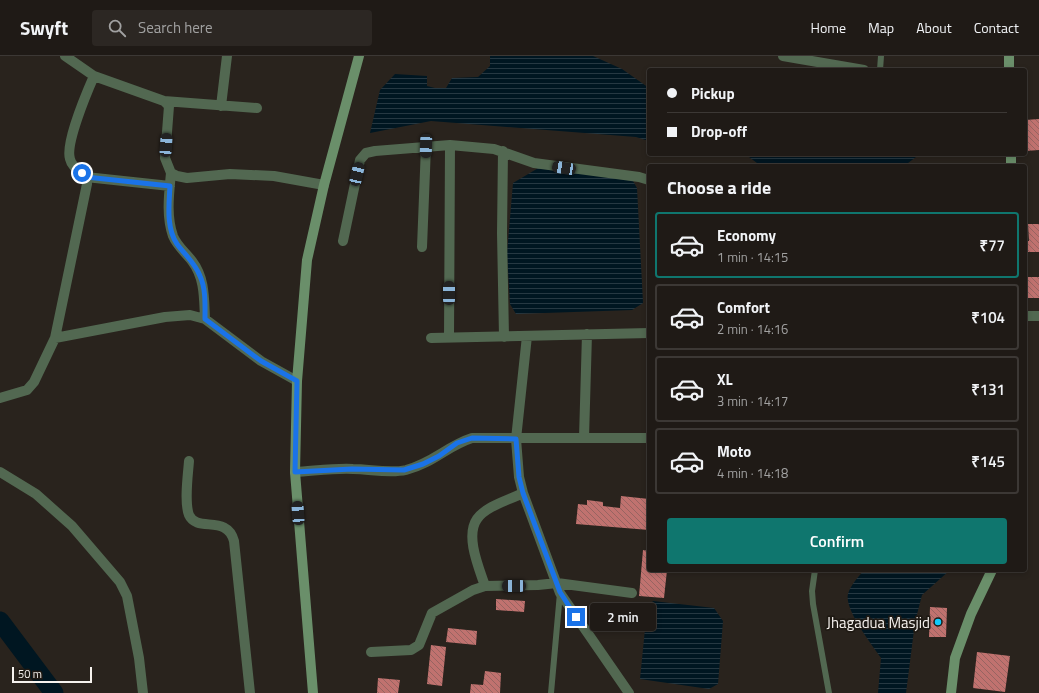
<!DOCTYPE html>
<meta charset="utf-8">
<style>
:root{--surface:#1f1a16;--page:#2c2723;--text:#f1f3f6;--muted:#a1a1a1;--line:#3c3835;--accent:#0f766e}
body{margin:0;font-family:"Titillium Web",sans-serif;background:var(--page);color:var(--text);height:100vh;display:flex;flex-direction:column;font-size:15px;white-space:nowrap}
*{box-sizing:border-box;margin:0}
p{font-size:13px;color:var(--muted)}
.icon{flex:none;width:22px;height:22px;fill:none;stroke:currentColor;stroke-width:2;stroke-linecap:round;stroke-linejoin:round}
.map{position:relative;flex:1;overflow:hidden}
.sheet{position:absolute;left:647px;top:108px;width:380px;height:408px;display:flex;flex-direction:column;background:var(--surface);border-radius:4px;box-shadow:0 2px 6px #0003,0 0 0 1px var(--line)}
.sheet>*{flex:none}
.top-card{position:absolute;left:647px;top:12px;width:380px;height:88px;border-radius:4px;box-shadow:0 2px 6px #0003,0 0 0 1px var(--line);display:grid;align-content:center;height:88px;padding:0 20px;background:var(--surface)}
.scale{position:absolute;left:12px;bottom:10px;width:80px;box-sizing:border-box;padding-left:4px;border:2px solid #f6f2ee;border-top:0;font-size:11px;line-height:14px;white-space:nowrap;color:#f6f2ee;-webkit-text-stroke:3px #1f1a14;paint-order:stroke}
.end{position:absolute;width:18px;height:18px;margin:-9px;border:5px solid #1a73e8;background:#fff;box-shadow:0 0 0 2px #fff}
.from{border-radius:50%}
.bubble{position:absolute;height:28px;border-radius:4px;background:var(--surface);box-shadow:0 2px 6px #0003,0 0 0 1px var(--line);font-size:13px;font-weight:600;line-height:28px;text-align:center}
.car{position:absolute;width:12px;height:24px;margin:-12px -6px;border-radius:5px;box-shadow:0 0 3px 1px #0007;background:linear-gradient(#222 24%,#8ab4d8 0 40%,#222 0 76%,#8ab4d8 0 86%,#222 0)}
.top-card b{display:flex;align-items:center;gap:14px;height:38px;font-size:15px}
.top-card b+b{border-top:1px solid var(--line)}
.top-card i{width:10px;height:10px;background:var(--text)}
ul{padding:0;list-style:none}
li{display:flex;align-items:center;gap:12px;height:66px;margin:0 8px 6px;padding:0 12px;border:2px solid var(--line);border-radius:4px}
li div{flex:1}
li b{display:block;font-size:15px}
li em{font-style:normal;font-weight:600}
li.current{border-color:var(--accent)}
li>.icon{width:36px;height:36px;stroke-width:1.5}
h2{padding:0 20px;font-size:18px;line-height:48px}
.action{display:flex;gap:8px;margin-top:auto;padding:8px 20px}
.action a{flex:1;height:46px;border-radius:4px;background:var(--accent);color:#fff;font-size:16px;font-weight:600;line-height:46px;text-align:center}
header{display:flex;align-items:center;gap:24px;box-sizing:border-box;height:56px;padding:0 20px;background:var(--surface);border-bottom:1px solid var(--line)}
header strong{font-size:19px}
nav{display:flex;gap:22px;margin-inline-start:auto;font-size:14px}
.search{width:280px;height:36px;background:var(--page);display:flex;align-items:center;gap:10px;box-sizing:border-box;padding:0 14px;border-radius:4px;color:var(--muted);font-size:15px}
.map>svg:first-child{display:block}
.water{fill:url(#water-rules)}
.lines{fill:none;stroke-linecap:round;stroke-linejoin:round}
.river{stroke:#001621;stroke-width:19}
.building{fill:url(#building-back-hatch)}
.lane{stroke:#526851;stroke-width:6}
.street{stroke:#526851;stroke-width:10}
.secondary{stroke:#6a8f6a;stroke-width:10}
.route{stroke:#1a73e8;stroke-width:5}
.poi-dot{fill:#10cafa;stroke:#1f1a14;stroke-width:1.5}
.labels{text-anchor:middle;dominant-baseline:central;stroke-width:3.5;stroke-linejoin:round;paint-order:stroke}
.poi-label{font-size:15px;fill:#f6f2ee;stroke:#1f1a14;text-anchor:end}
</style>
<header>
<strong>Swyft</strong>
<div class="search"><svg class="icon" aria-label="search" viewBox="0 0 24 24"><circle cx="10" cy="10" r="6"/><path d="M15 15l6 6"/></svg>Search here</div>
<nav><a>Home</a><a>Map</a><a>About</a><a>Contact</a></nav>
</header>
<div class="map">
<svg width="1039" height="637" viewBox="0 0 1039 637">
<defs>
<pattern id="water-rules" width="6" height="5" patternUnits="userSpaceOnUse"><rect width="6" height="5" fill="#001621"/><path d="M0 2.5h6" fill="none" stroke="#263842"/></pattern>
<pattern id="building-back-hatch" width="6" height="6" patternUnits="userSpaceOnUse"><rect width="6" height="6" fill="#c0726f"/><path d="M-1 5l2 2M0 0l6 6M5-1l2 2" fill="none" stroke="#976461"/></pattern>
</defs>
<rect width="100%" height="100%" fill="#29231d"/>
<!-- water -->
<path class="water" d="M490 0H593L622 13 649 32V85L636 81 431 65 370 77 380 34 395 18 427 20V30L435 32H446L452 22 478 21 490 10Z
M745 98H920L904 110H761Z
M540 111 633 125 637 132 643 247 632 254 516 258 510 248 507 197 513 127Z
M864 514H950L922 539 915 566 906 637H878L881 602C872 589 844 553 848 538 850 530 859 520 864 514Z
M653 545 714 552 723 565 718 628 709 633 640 623 647 553Z"/>
<g class="lines">
<!-- river -->
<path class="river" d="M0 565 54 637"/>
</g>
<!-- building -->
<path class="building" d="M1039 63V94L1025 95V64Z
M1028 168H1039V196H1025V185H1029Z
M1027 221H1039V242H1027Z
M621 440 649 443V474L576 468 578 448 587 449V444L603 446V450L620 452Z
M643 494 649 495V514H667L664 542 639 540Z
M496 543 525 545 524 556 496 554Z
M930 551 947 552 946 581H929Z
M448 572 477 575 476 589 446 586Z
M431 589 446 591 442 630 427 628Z
M977 596 1010 600 1005 636 973 632Z
M485 615 501 617 500 637H470L471 628 483 629Z
M378 622 400 624 398 637H377Z"/>
<g class="lines">
<!-- lane -->
<path class="lane" d="M880 14 881 0
M815 514 812 535 813 548 829 637
M551 637 560 537"/>
<!-- street -->
<path class="street" d="M65 0 94 20 164 45 169 50 165 102 171 117 177 120 187 122 230 118 274 120 324 129
M783 0 864 14
M164 45 257 52
M221 50 227 0
M503 95 502 177 504 281
M171 117C169 138 166 160 173 180 177 190 186 197 192 205 205 222 204 242 205 263
M86 121 170 130
M343 185 360 104 366 97 375 95 450 89 494 93 534 107 639 121 649 124
M422 191 426 90
M1025 260H1039
M527 280 516 383 519 421 523 437 560 537 629 637
M55 282 165 261 190 259 205 263 261 305 297 325
M431 282 649 277
M449 282 450 89
M0 342 27 334 34 326 55 282 87 128 86 121C81 115 72 112 70 103 65 88 87 36 94 20
M584 382 587 278
M189 405C188 419 184 446 189 459 197 477 227 458 234 485L250 637
M0 416 36 438 72 470 120 526 127 540 139 602 143 637
M295 416C314 415 334 412 353 413 370 413 389 418 406 414 433 407 447 390 472 382H649
M485 530C479 512 465 480 477 463 486 450 509 444 523 437
M371 596 411 594 419 589 432 557 473 534 485 530 538 529 557 527 632 537"/>
<!-- secondary -->
<path class="secondary" d="M1009 14V0
M1011 98V110
M313 637 295 416 297 325 307 204 324 129 359 0
M951 637 955 602 971 558 992 514"/>
</g>
<g class="lines">
<!-- route -->
<path class="route" d="M82 117 86 121 170 130C169 148 166 172 177 188 185 199 195 207 200 220 206 233 205 249 205 263L261 305 297 325 295 416 352 413 404 414 423 408 439 400 457 387 472 382 516 383 519 421 523 437 560 536 576 561"/>
</g>
<!-- markers -->
<circle class="poi-dot" cx="938" cy="566" r="4"/>
<g class="labels">
<!-- poi labels -->
<g class="poi-label">
<text x="930" y="566">Jhagadua Masjid</text>
</g>
</g>
</svg>
<div class="scale">50 m</div>
<i class="end from" style="left:82px;top:117px"></i>
<i class="end" style="left:576px;top:561px"></i>
<div class="bubble" style="left:590px;top:547px;width:66px">2 min</div>
<i class="car" style="left:166px;top:89px;rotate:4deg"></i>
<i class="car" style="left:426px;top:90px;rotate:182deg"></i>
<i class="car" style="left:564px;top:112px;rotate:279deg"></i>
<i class="car" style="left:357px;top:118px;rotate:13deg"></i>
<i class="car" style="left:449px;top:237px;rotate:0deg"></i>
<i class="car" style="left:298px;top:457px;rotate:356deg"></i>
<i class="car" style="left:514px;top:530px;rotate:270deg"></i>
<div class="top-card">
<b><i class="from"></i>Pickup</b>
<b><i></i>Drop-off</b>
</div>
<section class="sheet">
<h2>Choose a ride</h2>
<ul>
<li class="current"><svg class="icon" aria-label="car" viewBox="0 0 24 24"><path d="M5 17H2v-5l4-1 3-4h7l3 4 3 1v5h-3M9 17h6M6 11h13"/><circle cx="7" cy="17" r="2"/><circle cx="17" cy="17" r="2"/></svg><div><b>Economy</b><p>1 min · 14:15</p></div><em>₹77</em></li>
<li><svg class="icon" aria-label="car" viewBox="0 0 24 24"><path d="M5 17H2v-5l4-1 3-4h7l3 4 3 1v5h-3M9 17h6M6 11h13"/><circle cx="7" cy="17" r="2"/><circle cx="17" cy="17" r="2"/></svg><div><b>Comfort</b><p>2 min · 14:16</p></div><em>₹104</em></li>
<li><svg class="icon" aria-label="car" viewBox="0 0 24 24"><path d="M5 17H2v-5l4-1 3-4h7l3 4 3 1v5h-3M9 17h6M6 11h13"/><circle cx="7" cy="17" r="2"/><circle cx="17" cy="17" r="2"/></svg><div><b>XL</b><p>3 min · 14:17</p></div><em>₹131</em></li>
<li><svg class="icon" aria-label="car" viewBox="0 0 24 24"><path d="M5 17H2v-5l4-1 3-4h7l3 4 3 1v5h-3M9 17h6M6 11h13"/><circle cx="7" cy="17" r="2"/><circle cx="17" cy="17" r="2"/></svg><div><b>Moto</b><p>4 min · 14:18</p></div><em>₹145</em></li>
</ul>
<div class="action"><a>Confirm</a></div>
</section>
</div>
